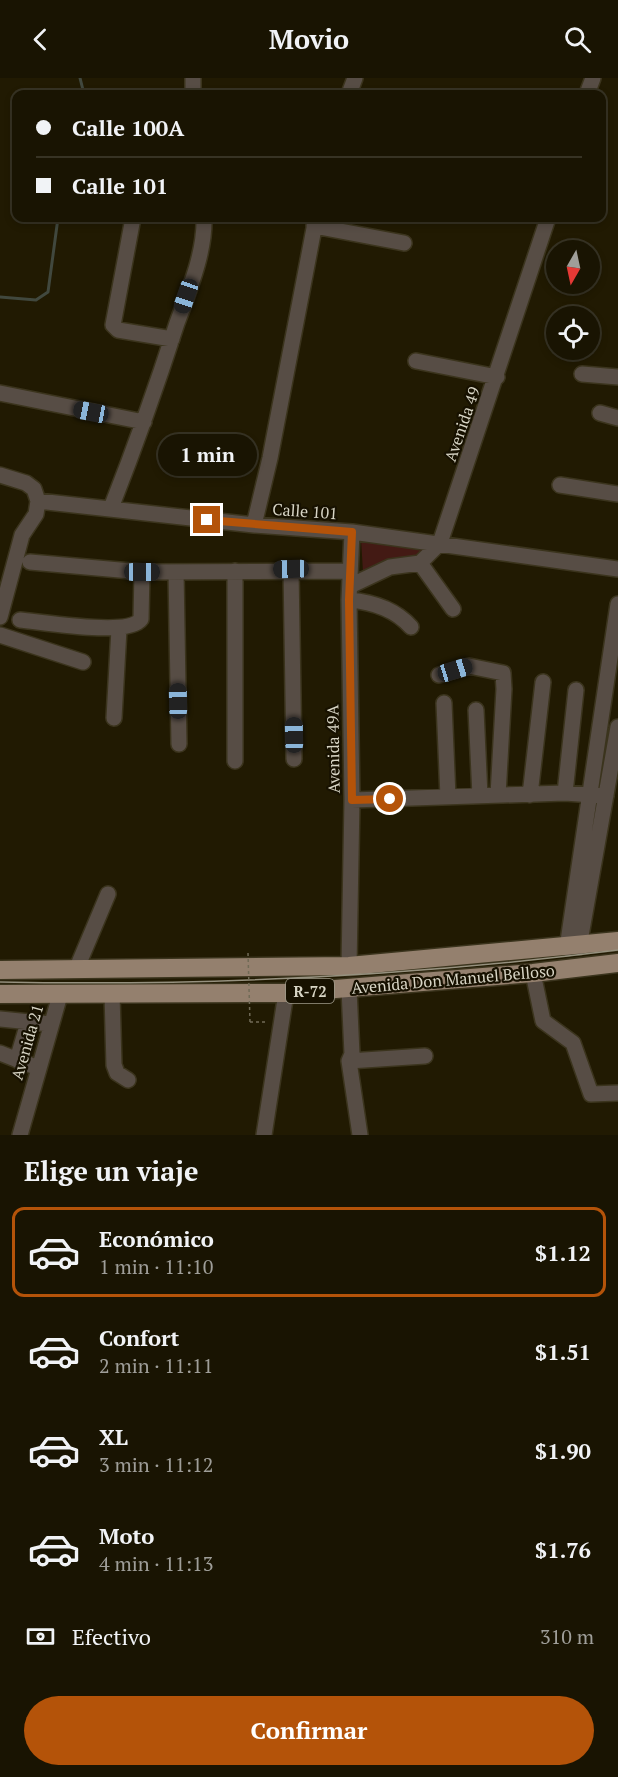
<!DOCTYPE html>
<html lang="es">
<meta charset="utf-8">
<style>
:root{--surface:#191402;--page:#262111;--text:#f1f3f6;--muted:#9f9e99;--line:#373324;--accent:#b45309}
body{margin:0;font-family:"PT Serif",serif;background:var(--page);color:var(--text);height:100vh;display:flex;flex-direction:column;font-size:22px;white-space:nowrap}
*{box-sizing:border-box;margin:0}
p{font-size:20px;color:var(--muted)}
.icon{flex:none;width:33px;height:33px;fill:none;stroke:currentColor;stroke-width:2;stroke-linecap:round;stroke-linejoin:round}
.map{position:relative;height:1057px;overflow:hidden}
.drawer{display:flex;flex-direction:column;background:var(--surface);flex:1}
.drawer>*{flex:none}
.guide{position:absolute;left:12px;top:12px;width:594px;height:132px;border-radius:12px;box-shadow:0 3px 9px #0003,0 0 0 2px var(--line);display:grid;align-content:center;height:132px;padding:0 24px;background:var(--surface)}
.needle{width:39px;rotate:189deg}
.tools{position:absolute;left:546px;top:162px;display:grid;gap:12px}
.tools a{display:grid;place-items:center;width:54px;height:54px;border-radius:50%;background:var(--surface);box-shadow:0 3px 9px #0003,0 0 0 2px var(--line);font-size:30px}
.end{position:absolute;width:27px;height:27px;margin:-14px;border:8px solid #b45309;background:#fff;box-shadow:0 0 0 3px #fff}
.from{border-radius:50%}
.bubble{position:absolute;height:42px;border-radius:21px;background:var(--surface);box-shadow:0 3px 9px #0003,0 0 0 2px var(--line);font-size:20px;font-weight:700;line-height:42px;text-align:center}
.car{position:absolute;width:18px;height:36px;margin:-18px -9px;border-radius:8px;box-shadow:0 0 4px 2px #0007;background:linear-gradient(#222 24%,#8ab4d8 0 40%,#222 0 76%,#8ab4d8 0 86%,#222 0)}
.guide b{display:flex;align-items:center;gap:21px;height:57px;font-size:22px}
.guide b+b{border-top:2px solid var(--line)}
.guide i{width:15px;height:15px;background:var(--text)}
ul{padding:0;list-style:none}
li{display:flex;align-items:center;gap:18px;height:90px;margin:0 12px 9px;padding:0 12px;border:3px solid transparent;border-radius:12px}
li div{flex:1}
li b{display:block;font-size:22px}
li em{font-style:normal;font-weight:700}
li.on{border-color:var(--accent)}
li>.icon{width:54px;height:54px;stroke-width:1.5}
h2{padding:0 24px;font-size:27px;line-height:72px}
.pay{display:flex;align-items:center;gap:15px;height:66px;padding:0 24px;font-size:22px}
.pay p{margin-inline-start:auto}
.button{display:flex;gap:12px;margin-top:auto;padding:12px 24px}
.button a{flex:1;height:69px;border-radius:36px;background:var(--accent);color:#fff;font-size:24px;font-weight:700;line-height:69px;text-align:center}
header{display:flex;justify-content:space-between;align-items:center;height:78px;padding:0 24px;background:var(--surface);font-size:27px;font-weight:700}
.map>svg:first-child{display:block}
.green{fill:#431a14}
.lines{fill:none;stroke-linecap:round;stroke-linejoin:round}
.stream{stroke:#41483e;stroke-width:3}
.minor-casing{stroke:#3b341d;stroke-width:18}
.major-casing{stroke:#3b341d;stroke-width:21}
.path{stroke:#716b57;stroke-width:1.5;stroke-dasharray:3 3;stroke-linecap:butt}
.minor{stroke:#574d45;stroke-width:15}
.major{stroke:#94806e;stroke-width:18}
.tram{stroke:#96917f;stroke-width:1.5}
.path-bridge{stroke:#716b57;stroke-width:1.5;stroke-dasharray:3 3;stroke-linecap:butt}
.route{stroke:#b45309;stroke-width:8}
.labels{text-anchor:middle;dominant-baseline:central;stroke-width:4.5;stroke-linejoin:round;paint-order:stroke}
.shield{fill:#171100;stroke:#9e9a8a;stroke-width:1.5}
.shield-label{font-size:15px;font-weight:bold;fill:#d8d5c5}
.street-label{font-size:16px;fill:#d8d5c5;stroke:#171100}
</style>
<header><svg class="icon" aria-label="back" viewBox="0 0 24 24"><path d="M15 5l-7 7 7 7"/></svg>Movio<svg class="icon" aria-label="search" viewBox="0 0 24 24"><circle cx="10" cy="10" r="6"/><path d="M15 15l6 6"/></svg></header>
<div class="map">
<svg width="618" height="1057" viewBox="0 0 618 1057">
<rect width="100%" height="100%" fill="#211a02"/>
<!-- green -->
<path class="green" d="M361 461 424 470 422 478 396 480 363 494Z"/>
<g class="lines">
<!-- stream -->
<path class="stream" d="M80 0 84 16
M0 219 36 222 48 214 58 140"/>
<defs>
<path id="minor" d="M193 16V0
M349 16 355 0
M587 16 593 0
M133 140 113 247 118 252 172 261
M314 148 404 165
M416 283 497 299
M582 296 618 299
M0 315 144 344
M600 335 618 340
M0 397 26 405 34 411 38 423 36 436 22 457 0 539
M560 407 618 416
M38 423 254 447 352 454 618 491
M111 430C135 369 157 307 177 245 189 212 205 175 204 140
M254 447 270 380 316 140
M30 484 142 494 350 493
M420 485 453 531
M291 491 294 681
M176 494 179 666
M350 508 390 489 420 485 440 465 548 140
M349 522C373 524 395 531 411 549
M20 542C43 544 129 559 141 541L142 494
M0 557 83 584
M439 597 469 588 503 595 504 611 498 717
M444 625 448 719
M476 632 480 718
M114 640 119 551
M235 683V493
M565 715 576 612
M530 717 543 604
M352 722 565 715 606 718
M579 869 618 649
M567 870 618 526
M349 888 352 722 349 522 352 454
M76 892 108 816
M533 895 543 943 573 965 591 1016 618 1015
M349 911 352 976 349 983 360 1057
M112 916 114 987 117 995 128 1002
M0 941 50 946
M0 975 38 990
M17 982 28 945
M349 983 425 978
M20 1057 60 917
M264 1057 286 915"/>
<path id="major" d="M0 892 349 888 618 863
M0 916 286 915 533 895 618 885"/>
</defs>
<!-- minor casing -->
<use href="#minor" class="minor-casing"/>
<!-- major casing -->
<use href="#major" class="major-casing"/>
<!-- path -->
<path class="path" d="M250 944H268"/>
<!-- minor -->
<use href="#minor" class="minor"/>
<!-- major -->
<use href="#major" class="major"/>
<!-- tram -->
<path class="tram" d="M0 904C207 908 413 898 618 872"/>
<!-- path-bridge -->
<path class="path-bridge" d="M248 875 250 944"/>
</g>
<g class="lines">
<!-- route -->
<path class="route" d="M207 442 352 454 349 522 352 722 390 721"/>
</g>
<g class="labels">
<!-- shield labels -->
<rect class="shield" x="286" y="901" width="48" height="24" rx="4.5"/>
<g class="shield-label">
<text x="310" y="913">R-72</text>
</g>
<!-- street labels -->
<g class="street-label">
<text transform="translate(462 346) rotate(-71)">Avenida 49</text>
<text transform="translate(305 433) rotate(4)">Calle 101</text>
<text transform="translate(333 671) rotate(-91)">Avenida 49A</text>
<text transform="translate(453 901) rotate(-5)">Avenida Don Manuel Belloso</text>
<text transform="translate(27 964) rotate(-74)">Avenida 21</text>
</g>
</g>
</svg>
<div class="tools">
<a><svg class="needle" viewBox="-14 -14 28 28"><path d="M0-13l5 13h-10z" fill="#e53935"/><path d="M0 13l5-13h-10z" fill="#9f9e99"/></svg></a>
<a><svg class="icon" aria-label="locate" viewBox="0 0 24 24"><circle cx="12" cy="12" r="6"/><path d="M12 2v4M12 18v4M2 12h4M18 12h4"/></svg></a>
</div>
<i class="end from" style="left:390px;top:721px"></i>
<i class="end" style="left:207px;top:442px"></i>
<div class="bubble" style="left:158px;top:356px;width:99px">1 min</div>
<i class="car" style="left:186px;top:218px;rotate:199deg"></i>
<i class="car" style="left:91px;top:334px;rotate:281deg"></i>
<i class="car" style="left:291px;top:491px;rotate:269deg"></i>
<i class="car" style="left:142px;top:494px;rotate:90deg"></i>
<i class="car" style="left:455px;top:592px;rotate:73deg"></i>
<i class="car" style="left:178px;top:623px;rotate:359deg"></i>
<i class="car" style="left:294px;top:657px;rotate:359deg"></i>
<div class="guide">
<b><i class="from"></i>Calle 100A</b>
<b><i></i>Calle 101</b>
</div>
</div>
<section class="drawer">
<h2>Elige un viaje</h2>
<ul>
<li class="on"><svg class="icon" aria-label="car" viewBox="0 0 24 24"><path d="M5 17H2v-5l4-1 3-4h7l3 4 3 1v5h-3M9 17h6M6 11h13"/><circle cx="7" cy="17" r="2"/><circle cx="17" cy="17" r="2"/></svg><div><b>Económico</b><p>1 min · 11:10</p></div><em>$1.12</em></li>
<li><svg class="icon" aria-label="car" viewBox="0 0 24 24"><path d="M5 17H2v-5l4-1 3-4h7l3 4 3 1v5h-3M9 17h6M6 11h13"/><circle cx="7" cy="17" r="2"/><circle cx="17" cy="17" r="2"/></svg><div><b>Confort</b><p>2 min · 11:11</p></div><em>$1.51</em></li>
<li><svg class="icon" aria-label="car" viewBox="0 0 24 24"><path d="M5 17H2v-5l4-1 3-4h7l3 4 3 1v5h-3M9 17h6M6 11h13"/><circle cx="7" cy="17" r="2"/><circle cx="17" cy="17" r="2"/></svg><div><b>XL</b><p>3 min · 11:12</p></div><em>$1.90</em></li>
<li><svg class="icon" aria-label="car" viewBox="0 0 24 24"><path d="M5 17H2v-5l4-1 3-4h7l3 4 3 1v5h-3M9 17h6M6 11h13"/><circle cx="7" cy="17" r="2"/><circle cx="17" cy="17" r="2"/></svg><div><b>Moto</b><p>4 min · 11:13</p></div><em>$1.76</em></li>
</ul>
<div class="pay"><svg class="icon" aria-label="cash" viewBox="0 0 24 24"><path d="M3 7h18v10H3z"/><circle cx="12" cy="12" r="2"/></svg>Efectivo<p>310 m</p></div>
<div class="button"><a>Confirmar</a></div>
</section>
